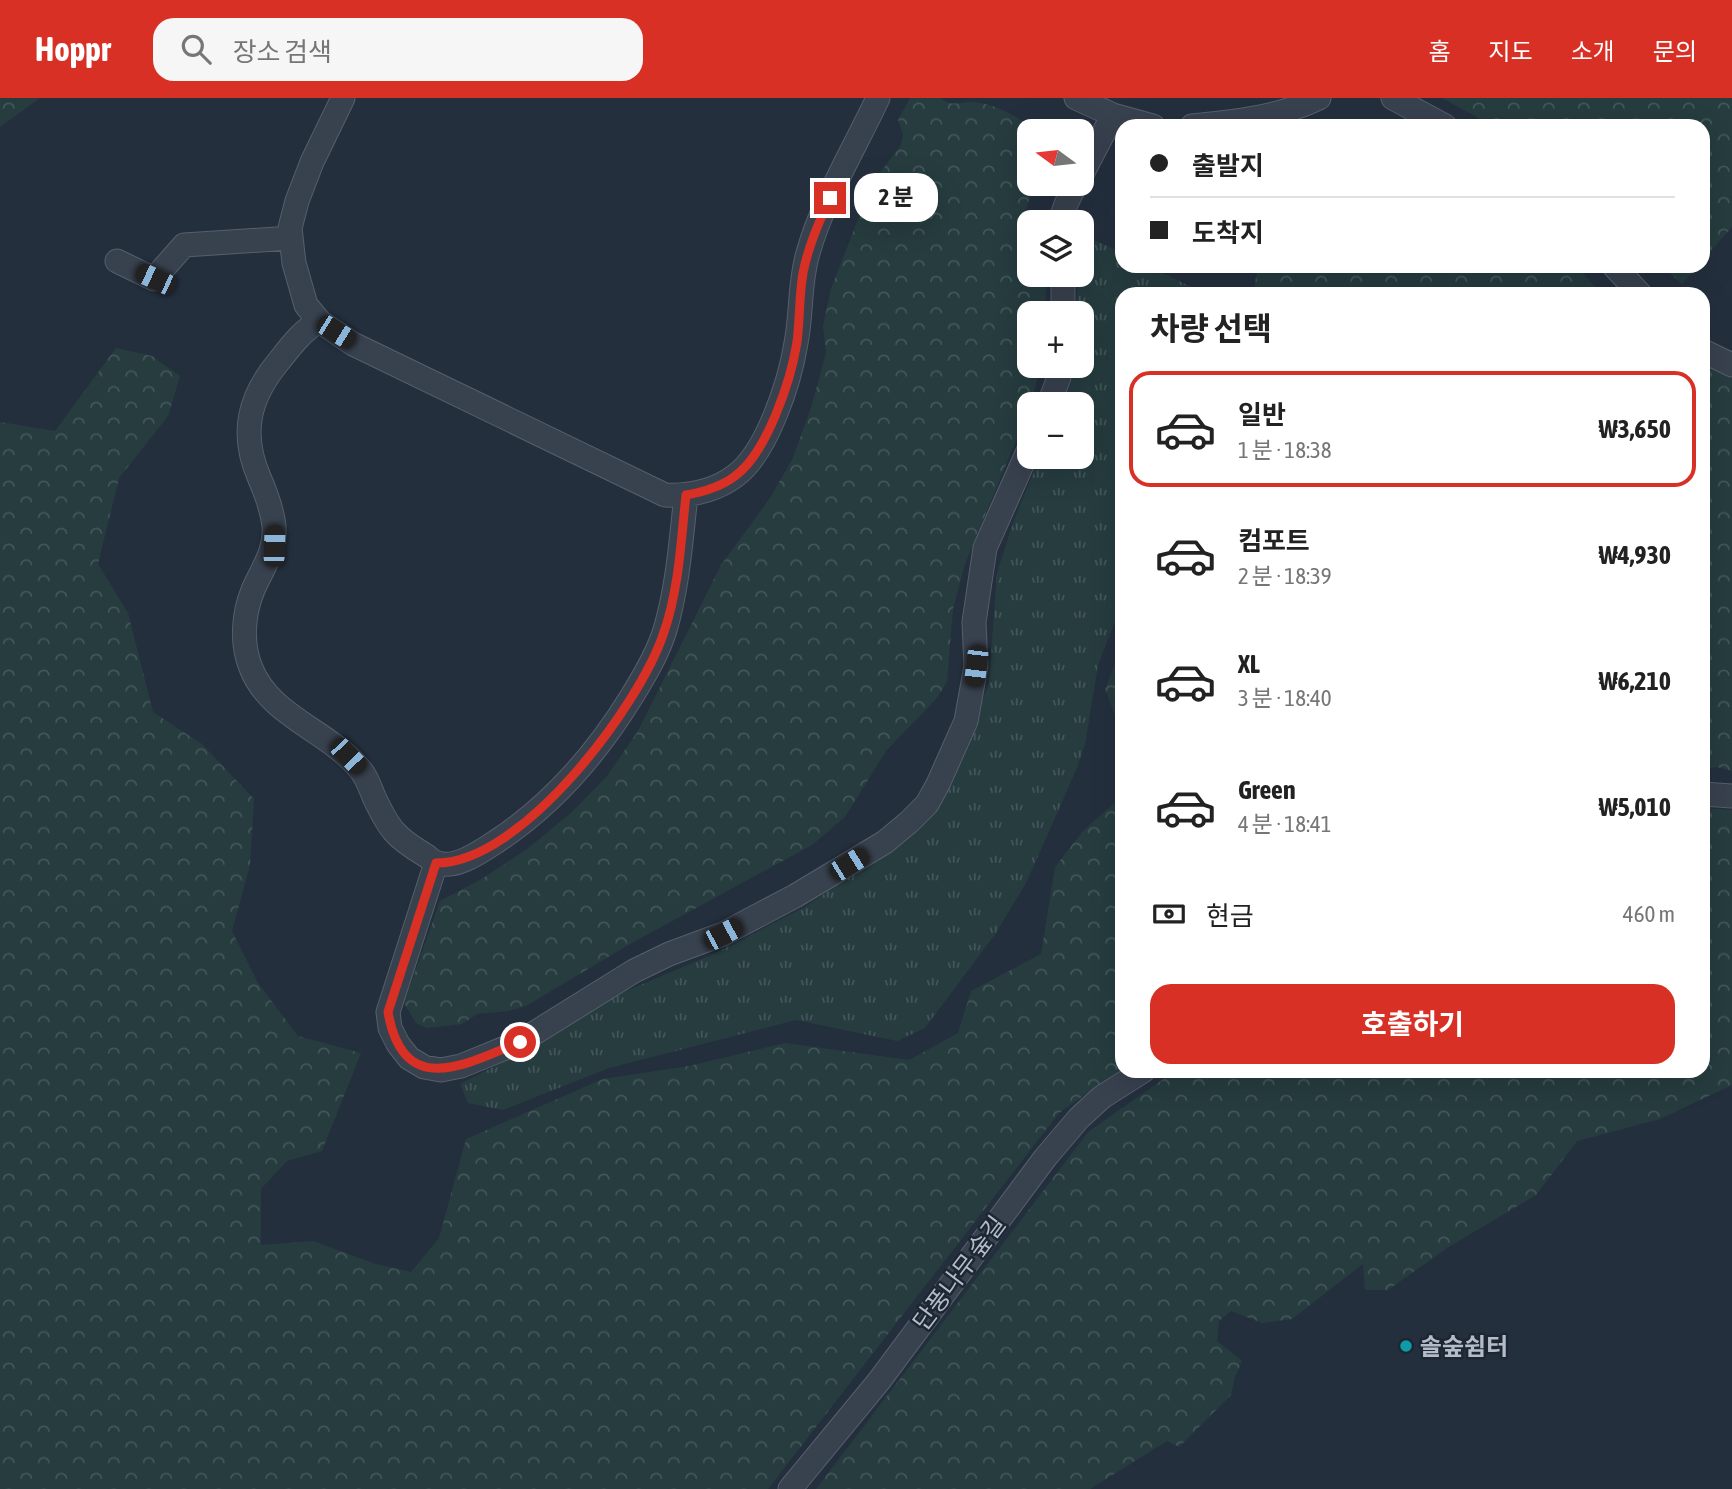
<!DOCTYPE html>
<html lang="ko">
<meta charset="utf-8">
<style>
:root{--surface:#fff;--page:#f6f6f6;--text:#222;--muted:#767676;--line:#e0e0e0;--accent:#d93025}
body{margin:0;font-family:"Asap Condensed","Noto Sans KR",sans-serif;background:var(--page);color:var(--text);height:100vh;display:flex;flex-direction:column;font-size:26px;white-space:nowrap}
*{box-sizing:border-box;margin:0}
p{font-size:23px;color:var(--muted)}
.icon{flex:none;width:38px;height:38px;fill:none;stroke:currentColor;stroke-width:2;stroke-linecap:round;stroke-linejoin:round}
.map{position:relative;flex:1;overflow:hidden}
.drawer{position:absolute;left:1115px;top:189px;width:595px;height:791px;display:flex;flex-direction:column;background:var(--surface);border-radius:21px;box-shadow:0 7px 28px #0002}
.drawer>*{flex:none}
.guide{position:absolute;left:1115px;top:21px;width:595px;height:154px;border-radius:21px;box-shadow:0 7px 28px #0002;display:grid;align-content:center;height:154px;padding:0 35px;background:var(--surface)}
.needle{width:46px;rotate:285deg}
.buttons{position:absolute;left:1017px;top:21px;display:grid;gap:14px}
.buttons a{display:grid;place-items:center;width:77px;height:77px;border-radius:14px;background:var(--surface);box-shadow:0 7px 28px #0002;font-size:35px}
.end{position:absolute;width:32px;height:32px;margin:-16px;border:9px solid #d93025;background:#fff;box-shadow:0 0 0 4px #fff}
.from{border-radius:50%}
.bubble{position:absolute;height:49px;border-radius:21px;background:var(--surface);box-shadow:0 7px 28px #0002;font-size:23px;font-weight:700;line-height:49px;text-align:center}
.car{position:absolute;width:21px;height:42px;margin:-21px -10px;border-radius:9px;box-shadow:0 0 5px 2px #0007;background:linear-gradient(#222 24%,#8ab4d8 0 40%,#222 0 76%,#8ab4d8 0 86%,#222 0)}
.guide b{display:flex;align-items:center;gap:24px;height:66px;font-size:26px}
.guide b+b{border-top:2px solid var(--line)}
.guide i{width:18px;height:18px;background:var(--text)}
ul{padding:0;list-style:none}
li{display:flex;align-items:center;gap:21px;height:116px;margin:0 14px 10px;padding:0 21px;border:4px solid transparent;border-radius:21px}
li div{flex:1}
li b{display:block;font-size:26px}
li em{font-style:normal;font-weight:700}
li.on{border-color:var(--accent)}
li>.icon{width:63px;height:63px;stroke-width:1.5}
h2{padding:0 35px;font-size:32px;line-height:84px}
.pay{display:flex;align-items:center;gap:18px;height:77px;padding:0 35px;font-size:26px}
.pay p{margin-inline-start:auto}
.action{display:flex;gap:14px;margin-top:auto;padding:14px 35px}
.action a{flex:1;height:80px;border-radius:21px;background:var(--accent);color:#fff;font-size:28px;font-weight:700;line-height:80px;text-align:center}
header{display:flex;align-items:center;gap:42px;box-sizing:border-box;height:98px;padding:0 35px;background:var(--accent);color:#fff}
header strong{font-size:33px}
nav{display:flex;gap:38px;margin-inline-start:auto;font-size:24px}
.search{width:490px;height:63px;background:var(--page);display:flex;align-items:center;gap:18px;box-sizing:border-box;padding:0 24px;border-radius:21px;color:var(--muted);font-size:26px}
.map>svg:first-child{display:block}
.grass{fill:url(#grass-tufts)}
.forest{fill:url(#forest-crowns)}
.lines{fill:none;stroke-linecap:round;stroke-linejoin:round}
.minor-casing{stroke:#565f6c;stroke-width:25}
.minor{stroke:#38414e;stroke-width:23}
.route{stroke:#d93025;stroke-width:9}
.culture-dot{fill:#0f9aa8;stroke:#1d2633;stroke-width:2.5}
.labels{text-anchor:middle;dominant-baseline:central;stroke-width:5;stroke-linejoin:round;paint-order:stroke}
.street-label{font-size:24px;fill:#b4bcc9;stroke:#1d2633}
.poi-label{font-size:24px;font-weight:bold;fill:#b4bcc9;stroke:#1d2633;text-anchor:start}
</style>
<header>
<strong>Hoppr</strong>
<div class="search"><svg class="icon" aria-label="search" viewBox="0 0 24 24"><circle cx="10" cy="10" r="6"/><path d="M15 15l6 6"/></svg>장소 검색</div>
<nav><a>홈</a><a>지도</a><a>소개</a><a>문의</a></nav>
</header>
<div class="map">
<svg width="1732" height="1391" viewBox="0 0 1732 1391">
<defs>
<pattern id="grass-tufts" width="24" height="20" patternUnits="userSpaceOnUse" patternTransform="scale(1.75)"><rect width="24" height="20" fill="#263c3f"/><path d="M3 7l-1-3M5 7V3M7 7l1-3M15 17l-1-3M17 17v-4M19 17l1-3" fill="none" stroke="#435659"/></pattern>
<pattern id="forest-crowns" width="20" height="18" patternUnits="userSpaceOnUse" patternTransform="scale(1.75)"><rect width="20" height="18" fill="#263c3f"/><path d="M2 6a3 3 0 1 1 6 0M12 15a3 3 0 1 1 6 0" fill="none" stroke="#435659"/></pattern>
</defs>
<rect width="100%" height="100%" fill="#242f3e"/>
<!-- grass -->
<path class="grass" d="M1082 136 1122 155V168H1148L1206 196H1122V505L1098 567 1085 646 1077 670 1026 785 996 835 925 930 897 943 796 922 609 970 503 1012 468 1005 460 986 511 960 610 900 711 857 805 809 880 758 964 651 989 585 997 475 1014 422 1040 359H1082V306H1061L1073 276 1074 268H1082V215H1076L1078 177H1082Z"/>
<!-- forest -->
<path class="forest" d="M0 0H40L0 29Z
M910 0H941C952 10 960 3 973 4 978 4 984 6 989 7 1004 11 1016 19 1029 27V86H1034C1030 103 1022 117 1020 134L1029 139V177H1047L1045 215H1029V268H1040L1032 303 1029 306V311L965 466 953 511 947 584 937 600 886 653 845 719 812 747 630 846 526 908 508 913 477 916 462 926 427 930 416 925 404 905 440 803 480 782 527 751 572 714 607 678 638 633 721 467 768 403 792 362 810 313 826 255 823 228 831 191 872 85 901 47 903 36 898 22Z
M1442 0H1732V129L1703 162V28H1493Z
M1258 168H1576L1602 196H1253Z
M1657 168H1698L1682 186 1672 177Z
M116 250 152 258 180 278 168 318 119 380 98 466 128 515 153 614 202 646 254 701 250 767 232 833 258 885 298 938 361 955 322 1053 287 1063 261 1091V1147L313 1143 376 1166 411 1174 439 1140 466 1041 603 981 689 968 785 945 909 962 958 935 971 893 1041 856 1055 769 1083 733 1122 698V971L1059 1015 768 1391H0V324L55 333Z
M1703 264 1732 279V673L1717 669 1703 671Z
M1122 549V636L1105 591Z
M1703 710 1732 712V987L1660 1021 1577 1043 1536 1097 1447 1150 1388 1192H1365L1363 1166 1292 1221 1262 1225 1231 1213 1219 1223 1217 1243 1242 1263 1235 1279 1231 1297 1179 1349 1167 1343 1090 1391H816L1088 1034 1172 975 1703 973Z"/>
<g class="lines">
<defs>
<path id="minor" d="M343 0 312 64 297 103 290 130 294 165 306 207 319 223 353 246 665 397C689 398 715 393 735 378 767 355 790 283 796 245 802 215 799 185 808 155 822 104 855 49 878 0
M1076 0 1113 17 1153 28
M1393 0 1445 28
M1192 28C1235 24 1280 19 1319 0
M1082 76 1113 17
M1060 124 1066 106 1076 86
M117 163 154 181 184 147 291 140
M1614 168 1640 196
M1063 177V215
M319 223C302 233 291 248 279 263 249 299 240 335 259 379 266 395 272 411 274 428 276 453 262 471 253 492 243 516 241 546 251 570 269 617 326 632 358 669 366 677 370 689 374 699 389 731 395 739 425 757 429 759 431 763 435 764 454 773 482 753 497 743 553 706 597 655 632 598 645 577 658 555 665 532 678 488 681 442 686 397
M1703 253 1732 267
M1049 306 1059 279 1060 268
M1703 696 1732 698
M436 765 388 914 390 930 398 946 409 960 424 969 441 972 461 968 520 944 634 873 669 856 723 836 795 798 885 744 909 724 927 706 938 686 966 623 976 568 974 524 985 450 1029 351
M790 1391 879 1283 1045 1060 1079 1020 1102 999 1143 973"/>
</defs>
<!-- minor casing -->
<use href="#minor" class="minor-casing"/>
<!-- minor -->
<use href="#minor" class="minor"/>
</g>
<g class="lines">
<!-- route -->
<path class="route" d="M520 944C465 967 403 1001 388 914L436 765C521 766 640 608 664 534 679 491 681 442 686 397 703 394 721 389 735 378 767 355 791 282 797 244 800 221 799 198 803 175 808 149 819 124 830 100"/>
</g>
<!-- markers -->
<circle class="culture-dot" cx="1406" cy="1248" r="7"/>
<g class="labels">
<!-- street labels -->
<g class="street-label">
<text transform="translate(959 1175) rotate(-53)">단풍나무 숲길</text>
</g>
<!-- poi labels -->
<g class="poi-label">
<text x="1420" y="1248">솔숲쉼터</text>
</g>
</g>
</svg>
<div class="buttons">
<a><svg class="needle" viewBox="-14 -14 28 28"><path d="M0-13l5 13h-10z" fill="#e53935"/><path d="M0 13l5-13h-10z" fill="#767676"/></svg></a>
<a><svg class="icon" aria-label="layers" viewBox="0 0 24 24"><path d="M12 4l9 5-9 5-9-5zM3 14l9 5 9-5"/></svg></a>
<a>+</a>
<a>−</a>
</div>
<i class="end from" style="left:520px;top:944px"></i>
<i class="end" style="left:830px;top:100px"></i>
<div class="bubble" style="left:854px;top:75px;width:84px">2 분</div>
<i class="car" style="left:155px;top:181px;rotate:295deg"></i>
<i class="car" style="left:336px;top:234px;rotate:122deg"></i>
<i class="car" style="left:274px;top:448px;rotate:2deg"></i>
<i class="car" style="left:976px;top:568px;rotate:187deg"></i>
<i class="car" style="left:348px;top:658px;rotate:136deg"></i>
<i class="car" style="left:849px;top:766px;rotate:58deg"></i>
<i class="car" style="left:723px;top:836px;rotate:62deg"></i>
<div class="guide">
<b><i class="from"></i>출발지</b>
<b><i></i>도착지</b>
</div>
<section class="drawer">
<h2>차량 선택</h2>
<ul>
<li class="on"><svg class="icon" aria-label="car" viewBox="0 0 24 24"><path d="M5 17H2v-5l4-1 3-4h7l3 4 3 1v5h-3M9 17h6M6 11h13"/><circle cx="7" cy="17" r="2"/><circle cx="17" cy="17" r="2"/></svg><div><b>일반</b><p>1 분 · 18:38</p></div><em>₩3,650</em></li>
<li><svg class="icon" aria-label="car" viewBox="0 0 24 24"><path d="M5 17H2v-5l4-1 3-4h7l3 4 3 1v5h-3M9 17h6M6 11h13"/><circle cx="7" cy="17" r="2"/><circle cx="17" cy="17" r="2"/></svg><div><b>컴포트</b><p>2 분 · 18:39</p></div><em>₩4,930</em></li>
<li><svg class="icon" aria-label="car" viewBox="0 0 24 24"><path d="M5 17H2v-5l4-1 3-4h7l3 4 3 1v5h-3M9 17h6M6 11h13"/><circle cx="7" cy="17" r="2"/><circle cx="17" cy="17" r="2"/></svg><div><b>XL</b><p>3 분 · 18:40</p></div><em>₩6,210</em></li>
<li><svg class="icon" aria-label="car" viewBox="0 0 24 24"><path d="M5 17H2v-5l4-1 3-4h7l3 4 3 1v5h-3M9 17h6M6 11h13"/><circle cx="7" cy="17" r="2"/><circle cx="17" cy="17" r="2"/></svg><div><b>Green</b><p>4 분 · 18:41</p></div><em>₩5,010</em></li>
</ul>
<div class="pay"><svg class="icon" aria-label="cash" viewBox="0 0 24 24"><path d="M3 7h18v10H3z"/><circle cx="12" cy="12" r="2"/></svg>현금<p>460 m</p></div>
<div class="action"><a>호출하기</a></div>
</section>
</div>
